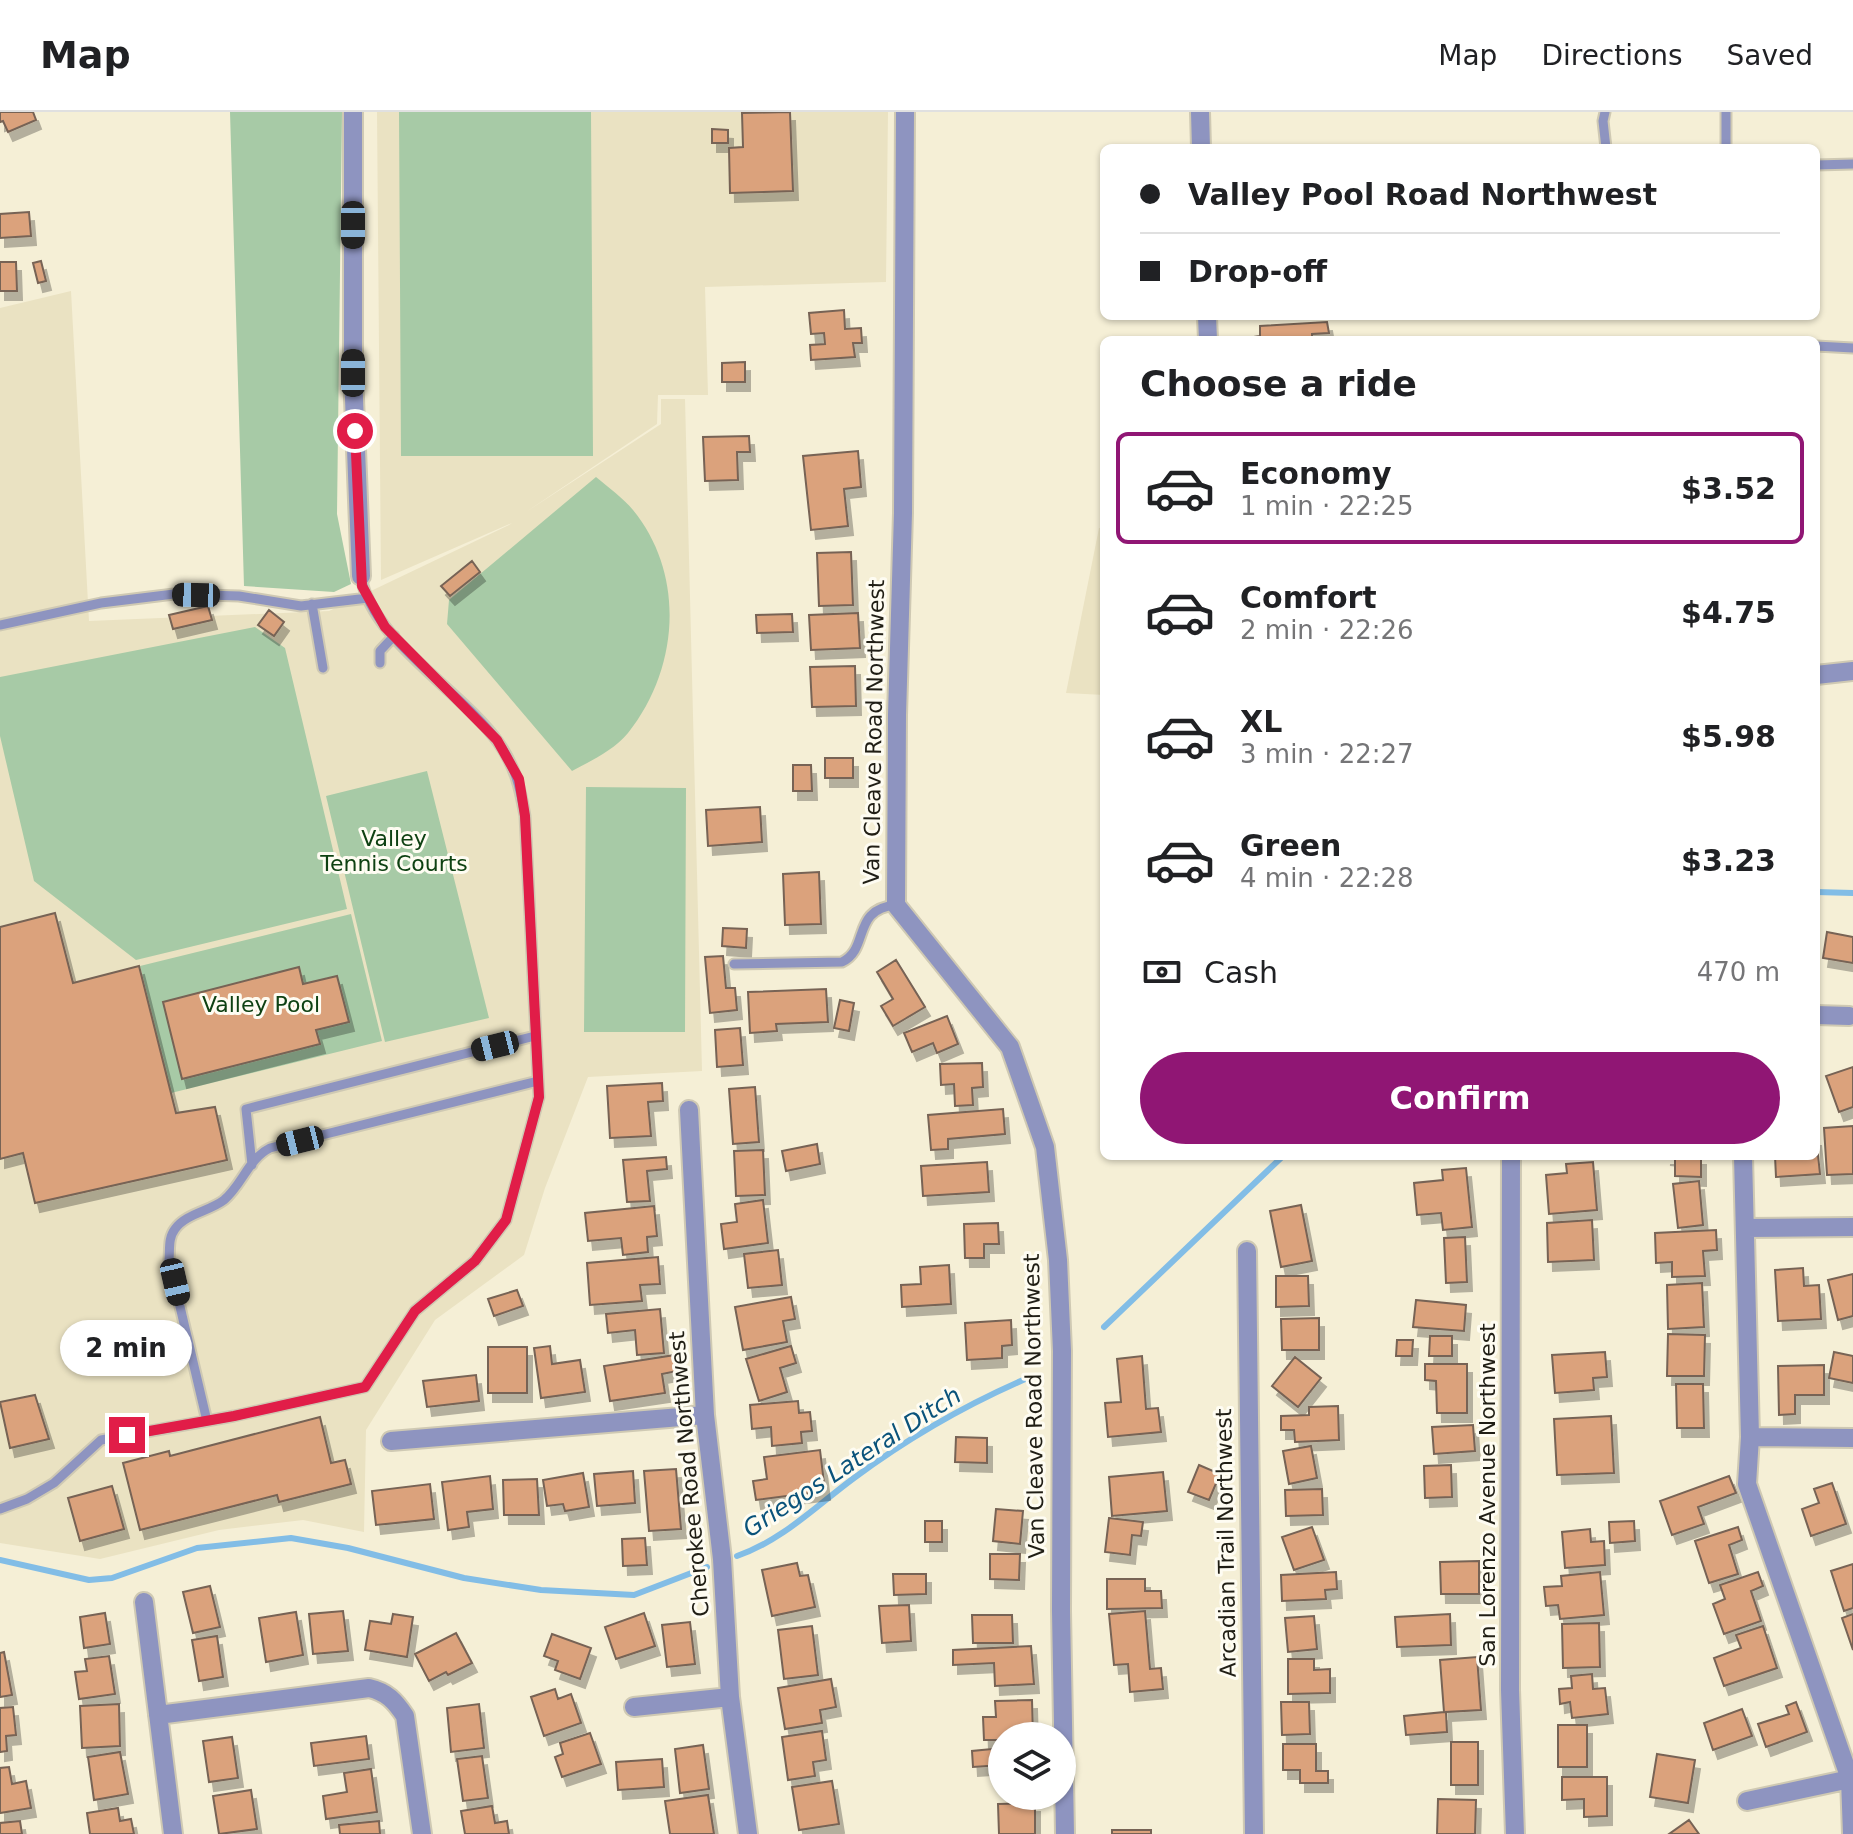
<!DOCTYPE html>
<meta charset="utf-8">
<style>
:root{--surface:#fff;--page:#f6f6f6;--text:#202124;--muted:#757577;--line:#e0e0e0;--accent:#901674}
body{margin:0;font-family:"DejaVu Sans",sans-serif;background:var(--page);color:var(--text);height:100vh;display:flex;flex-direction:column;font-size:30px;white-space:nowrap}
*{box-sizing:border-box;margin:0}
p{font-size:26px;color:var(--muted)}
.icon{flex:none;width:44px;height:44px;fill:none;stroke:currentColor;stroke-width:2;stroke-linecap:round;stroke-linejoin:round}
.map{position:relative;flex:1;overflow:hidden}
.sheet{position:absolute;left:1100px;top:224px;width:720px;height:824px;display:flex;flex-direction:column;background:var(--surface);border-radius:12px;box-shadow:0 2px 6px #0004}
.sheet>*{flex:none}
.banner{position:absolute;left:1100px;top:32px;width:720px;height:176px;border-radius:12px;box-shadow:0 2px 6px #0004;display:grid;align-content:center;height:176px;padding:0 40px;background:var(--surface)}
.tools{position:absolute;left:988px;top:1610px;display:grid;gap:16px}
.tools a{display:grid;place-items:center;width:88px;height:88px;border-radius:50%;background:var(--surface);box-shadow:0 2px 6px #0004;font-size:40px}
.end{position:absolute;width:36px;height:36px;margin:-18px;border:10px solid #e11d48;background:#fff;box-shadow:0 0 0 4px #fff}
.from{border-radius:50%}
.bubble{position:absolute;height:56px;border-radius:28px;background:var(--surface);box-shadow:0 2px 6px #0004;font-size:26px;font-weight:700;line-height:56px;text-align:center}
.car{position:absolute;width:24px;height:48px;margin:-24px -12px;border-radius:10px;box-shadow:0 0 6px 2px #0007;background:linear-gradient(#222 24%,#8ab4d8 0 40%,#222 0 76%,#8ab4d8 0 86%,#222 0)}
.banner b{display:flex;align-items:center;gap:28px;height:76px;font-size:30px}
.banner b+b{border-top:2px solid var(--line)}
.banner i{width:20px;height:20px;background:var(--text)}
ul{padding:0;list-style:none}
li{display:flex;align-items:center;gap:24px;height:112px;margin:0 16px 12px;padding:0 24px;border:4px solid transparent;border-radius:12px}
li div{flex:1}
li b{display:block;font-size:30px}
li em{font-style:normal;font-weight:700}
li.on{border-color:var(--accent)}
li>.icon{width:72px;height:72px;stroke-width:1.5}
h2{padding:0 40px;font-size:36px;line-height:96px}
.pay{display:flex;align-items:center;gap:20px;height:88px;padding:0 40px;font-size:30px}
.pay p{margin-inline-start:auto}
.button{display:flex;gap:16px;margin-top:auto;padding:16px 40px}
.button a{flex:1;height:92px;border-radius:48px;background:var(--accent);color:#fff;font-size:32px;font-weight:700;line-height:92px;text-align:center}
header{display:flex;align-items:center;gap:48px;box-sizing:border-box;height:112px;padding:0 40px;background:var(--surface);border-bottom:2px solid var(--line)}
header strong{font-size:38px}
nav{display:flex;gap:44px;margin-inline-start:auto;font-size:28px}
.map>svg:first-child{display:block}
.built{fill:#eae2c2}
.green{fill:#a7caa6}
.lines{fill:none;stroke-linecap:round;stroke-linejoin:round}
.stream{stroke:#82bde6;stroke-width:6}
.building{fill:#dba27c;stroke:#776355;stroke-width:2;filter:url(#shadow)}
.lane-casing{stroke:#cfc9b3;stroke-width:13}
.street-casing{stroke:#cfc9b3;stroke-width:22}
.lane{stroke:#8e94c0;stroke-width:9}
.street{stroke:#8e94c0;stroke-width:18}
.route{stroke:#e11d48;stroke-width:10}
.labels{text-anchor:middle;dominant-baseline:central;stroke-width:6;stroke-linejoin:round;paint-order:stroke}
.street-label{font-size:22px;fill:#201e15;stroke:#fefcf2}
.park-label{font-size:22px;fill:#0e4112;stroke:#fefcf2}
.water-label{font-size:24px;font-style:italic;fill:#0a537b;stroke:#fefcf2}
</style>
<header>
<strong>Map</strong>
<nav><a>Map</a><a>Directions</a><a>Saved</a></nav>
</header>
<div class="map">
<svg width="1853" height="1722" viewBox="0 0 1853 1722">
<defs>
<filter id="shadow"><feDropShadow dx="5" dy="9" stdDeviation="0" flood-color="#0004"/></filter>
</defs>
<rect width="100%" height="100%" fill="#f5efd6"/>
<!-- built -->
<path class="built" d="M377 0H888L886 170 705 175 708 283H658L657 312 526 400 661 312V287H685L702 959 588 965 545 1076 524 1143 435 1208 366 1318 364 1420 303 1408 219 1418 100 1447 0 1431V196L71 179 89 509 329 499 509 413 512 411 381 468Z
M1099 416H1104V583L1066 581Z"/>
<!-- green -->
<path class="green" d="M230 0H342L337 402 351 472 334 480 244 474Z
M399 0H591L593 344H401Z
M596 365C608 375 623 386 633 398 686 463 679 557 628 621 614 638 591 649 572 659L447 512 449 488Z
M255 515 285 536 347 797 136 848 34 769 0 624V565Z
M427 659 489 906 385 930 326 684Z
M586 675 686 676 685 920H584Z
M351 802 382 929 171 981 140 854Z"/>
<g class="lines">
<!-- stream -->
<path class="stream" d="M1816 780 1853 781
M1104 1215 1283 1044
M737 1444C783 1428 816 1394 854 1366 908 1326 969 1291 1030 1265
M0 1448 89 1468 112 1466 197 1436 291 1426 348 1436 464 1466 541 1478 634 1483 707 1455"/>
</g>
<!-- building -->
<path class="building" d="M0 0H33L36 8 8 20 3 9 0 10Z
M790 0 793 79 730 81 729 36 743 35 742 1Z
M712 17 728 18V31H712Z
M29 100 31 124 0 126V102Z
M41 149 46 169 38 171 33 151Z
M0 150H16L17 179H0Z
M844 198 845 217 861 216 862 231H853L855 245 811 248 810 233 825 232 824 221 811 222 809 201Z
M1327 210 1329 221 1312 222V228H1234L1260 224V214Z
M745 250V270H722V251Z
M749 324 750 340H737L738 368 705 369 703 325Z
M858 339 861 375 844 377 848 414 811 418 803 344Z
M851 440 853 493 819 494 817 441Z
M472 449 480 460 450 484 441 474Z
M208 494 212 508 173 517 169 503Z
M269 498 284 510 274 524 258 513Z
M858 501 860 536 811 538 809 503Z
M792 502 793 520 757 521 756 503Z
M855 554 856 594 812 595 810 555Z
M825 646H853V666H825Z
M793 653H811L812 679H793Z
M760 695 762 730 708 734 706 698Z
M819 760 821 812 785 813 783 762Z
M55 801 73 871 139 854 176 1001 215 995 227 1048 35 1091 23 1041 0 1047V815Z
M723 816 747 817 746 836 722 834Z
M1827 820 1853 825V851L1823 846Z
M723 844 726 876H735L737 898 710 901 705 845Z
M896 848 925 895 893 914 881 894 893 887 877 860Z
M299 855 303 872 337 864 349 910 316 918 320 932 182 967 163 890Z
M826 877 828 910 776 912 777 919 750 921 748 880Z
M840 888 854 891 849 919 834 916Z
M947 904 958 932 937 941 933 931 912 940 904 921Z
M740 916 743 953 717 955 715 918Z
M982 951 983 975 972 976 973 993 955 994 954 972 941 973 940 952Z
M1853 955V995L1839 1000 1826 964Z
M662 971 663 989 648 990 651 1024 610 1026 607 974Z
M755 975 759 1030 733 1032 729 977Z
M1003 997 1005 1022 948 1027V1037L931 1038 928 1003Z
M1853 1014V1062L1827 1063 1824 1016Z
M1816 1024 1820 1062 1776 1065 1775 1044H1816Z
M817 1032 820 1052 786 1059 782 1039Z
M763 1038 765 1083 736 1084 734 1039Z
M1665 1044H1701V1065L1675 1064V1045Z
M666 1045 667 1057 647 1059 650 1089 627 1090 623 1048Z
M987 1050 989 1080 923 1084 921 1054Z
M1593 1050 1597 1098 1549 1102 1546 1063 1567 1061 1566 1052Z
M1466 1056 1472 1115 1443 1118 1441 1101 1417 1103 1414 1071 1443 1068 1442 1058Z
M1699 1069 1703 1113 1678 1116 1673 1072Z
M763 1088 768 1131 724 1137 721 1112 737 1110 735 1092Z
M1301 1093 1312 1149 1281 1155 1270 1099Z
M654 1094 657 1124 647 1125 648 1140 623 1143 621 1126 588 1129 585 1101Z
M1592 1108 1594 1148 1548 1150 1547 1111Z
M998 1111 999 1132H984V1146H965L964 1112Z
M1716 1118 1717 1138 1703 1139 1705 1164 1672 1165V1150L1656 1151 1655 1121Z
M1465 1125 1467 1170 1446 1171 1444 1126Z
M778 1138 782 1173 748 1176 744 1142Z
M658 1145 660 1172 640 1173 642 1189 590 1193 587 1151Z
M949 1153 951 1192 902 1195 901 1173 921 1172 920 1155Z
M1803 1156 1804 1174 1819 1173 1821 1207 1778 1209 1775 1158Z
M1853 1162V1204L1838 1208 1828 1168Z
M1276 1164H1308L1309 1194 1276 1195Z
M1702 1171 1704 1215 1668 1217 1667 1173Z
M517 1178 523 1194 494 1204 488 1187Z
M791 1185 795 1207 783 1209 787 1230 743 1238 735 1195Z
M1416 1188 1466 1193 1464 1219 1413 1215Z
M660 1197 664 1241 637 1243 635 1218 608 1221 606 1202Z
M1319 1206V1238H1282L1281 1207Z
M1011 1208 1012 1233 1002 1234V1246L967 1248 965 1211Z
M1668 1222 1705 1223 1704 1264H1667Z
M1430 1224H1452V1244H1429Z
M1397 1228H1413L1412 1244H1396Z
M550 1234 552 1252 580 1248 585 1280 541 1286 534 1236Z
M791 1234 796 1251 780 1256 787 1280 759 1289 746 1247Z
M488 1235H527V1281H488Z
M1605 1240 1607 1265 1593 1266 1594 1278 1555 1281 1552 1243Z
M1834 1240 1853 1244V1271L1829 1266Z
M675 1243 677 1259 662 1262 665 1281 610 1289 604 1254Z
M1142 1244 1146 1297 1158 1296 1161 1320 1108 1325 1105 1291 1121 1290 1117 1247Z
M1295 1245 1321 1266 1298 1295 1272 1274Z
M1425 1252H1467V1301H1437L1436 1269 1425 1268Z
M1824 1253V1283H1795V1302L1779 1303 1778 1254Z
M476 1263 479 1289 427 1295 423 1269Z
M1676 1272H1703L1704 1316H1677Z
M35 1283 49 1327 10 1336 0 1290Z
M798 1289 799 1301 810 1300 812 1319 801 1320 802 1331 772 1334 771 1315 752 1317 750 1293Z
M1338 1294 1339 1328 1295 1330 1294 1318H1281V1304L1309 1303V1295Z
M1611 1304 1614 1361 1557 1363 1554 1307Z
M320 1305 331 1351 345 1348 351 1372 279 1390 277 1383 140 1418 123 1351 169 1339 170 1344Z
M1473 1313 1475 1339 1434 1342 1432 1315Z
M956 1325 987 1326V1351L955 1350Z
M1311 1334 1317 1366 1289 1372 1283 1339Z
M820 1338 825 1379 756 1388 753 1369 767 1367 764 1345Z
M1199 1353 1220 1362 1209 1388 1188 1380Z
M1451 1353 1452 1385 1425 1386 1424 1354Z
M676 1357 681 1417 649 1419 644 1359Z
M633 1359 635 1391 597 1394 594 1362Z
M1163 1360 1167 1399 1112 1404 1109 1365Z
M583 1361 589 1395 565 1399 563 1392 547 1394 543 1368Z
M490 1364 493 1397 467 1400 469 1415 448 1418 442 1370Z
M1729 1364 1736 1381 1698 1395 1704 1412 1672 1423 1660 1389Z
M537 1367 539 1403H504L503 1368Z
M1832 1371 1846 1412 1811 1424 1802 1397 1819 1391 1814 1377Z
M430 1372 434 1407 376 1413 372 1379Z
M112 1374 124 1417 80 1429 68 1386Z
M1322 1377 1323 1403 1286 1404 1285 1378Z
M996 1397 1023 1399 1020 1432 993 1429Z
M1109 1406 1143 1410 1141 1424 1132 1423 1130 1443 1105 1440Z
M925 1409H942V1430H925Z
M1634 1409 1635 1429 1610 1431 1609 1410Z
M1312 1415 1324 1448 1294 1458 1282 1425Z
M1738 1415 1742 1428 1729 1433 1738 1462 1709 1471 1695 1429Z
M1590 1417 1591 1430 1604 1429 1605 1453 1565 1456 1562 1420Z
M645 1426 647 1453 623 1454 622 1427Z
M990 1442H1020L1019 1468 990 1467Z
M1479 1449V1482H1441L1440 1450Z
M797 1451 800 1464 808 1463 815 1495 772 1504 762 1458Z
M1853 1452V1496L1844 1499 1831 1459Z
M1336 1460 1337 1477 1325 1478 1326 1487 1282 1489 1281 1463Z
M1600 1460 1604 1503 1560 1507 1558 1493 1546 1494 1544 1475 1562 1474 1561 1464Z
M1758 1460 1763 1474 1751 1479 1761 1509 1724 1522 1713 1492 1725 1487 1720 1473Z
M893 1462H926V1482L894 1483Z
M1107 1467H1145V1479H1161L1162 1496 1107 1497Z
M210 1474 220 1515 193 1521 183 1480Z
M909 1493 911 1529 882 1531 879 1494Z
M343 1499 348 1539 313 1542 309 1502Z
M1145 1499 1150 1557 1161 1556 1163 1577 1130 1580 1128 1552 1114 1553 1109 1502Z
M296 1500 303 1543 266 1550 259 1506Z
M105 1501 110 1532 84 1536 80 1505Z
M644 1501 655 1534 616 1547 605 1515Z
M393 1502 413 1505 407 1545 365 1538 370 1509 391 1512Z
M1450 1502 1451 1533 1397 1535 1395 1505Z
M1853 1502V1538L1842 1506Z
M972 1503H1012L1013 1531H973Z
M1314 1504 1317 1537 1288 1540 1285 1506Z
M690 1510 695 1552 667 1555 662 1513Z
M1599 1511 1600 1555 1563 1556 1562 1512Z
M812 1514 818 1563 784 1567 778 1518Z
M1763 1514 1777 1556 1724 1574 1714 1546 1741 1536 1736 1523Z
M456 1521 472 1551 448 1563 446 1560 429 1569 415 1542Z
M552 1522 591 1536 580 1567 555 1558 558 1549 544 1544Z
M217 1524 223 1565 199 1569 192 1528Z
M1031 1534 1034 1572 995 1574 994 1551 953 1553V1538Z
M4 1540 12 1583 0 1585V1541Z
M109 1544 115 1582 79 1587 75 1560 87 1559 85 1547Z
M1477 1545 1481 1598 1446 1600 1447 1620 1406 1623 1404 1604 1444 1600 1440 1548Z
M1288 1547H1314V1558L1330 1557V1581L1288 1582Z
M1592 1562 1593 1577 1605 1576 1608 1602 1572 1606 1570 1590 1560 1592 1559 1577 1572 1576 1571 1564Z
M831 1567 836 1595 820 1598 822 1611 785 1617 778 1576Z
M555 1577 558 1587 571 1582 581 1611 544 1624 531 1585Z
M1032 1588 1033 1624H1002V1628H984L983 1605H996L995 1589Z
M1281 1590H1309L1310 1622 1282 1623Z
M1796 1590 1807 1620 1766 1635 1758 1612 1789 1602 1786 1594Z
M119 1592 120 1634 82 1636 80 1594Z
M479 1592 484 1636 451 1640 447 1596Z
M13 1595 16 1623 6 1624 7 1639 0 1640V1596Z
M1742 1597 1752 1624 1713 1638 1704 1611Z
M1558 1613H1587V1655H1558Z
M822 1619 826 1648 813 1650 815 1664 788 1668 782 1625Z
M590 1621 601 1652 562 1665 555 1645 563 1642 560 1631Z
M366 1624 369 1647 314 1654 311 1631Z
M232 1625 238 1666 209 1670 203 1629Z
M1451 1630H1478V1673H1451Z
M1283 1632H1316V1659H1328V1671H1300V1658H1283Z
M703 1633 709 1677 680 1681 675 1637Z
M1002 1636V1653L973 1655 972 1639Z
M120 1640 128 1682 94 1688 88 1645Z
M1657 1642 1695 1648 1688 1691 1650 1685Z
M482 1644 488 1686 463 1689 457 1647Z
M662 1647 664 1675 618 1678 616 1650Z
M9 1655 12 1672 26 1669 31 1696 0 1701V1656Z
M371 1657 377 1700 326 1707 323 1684 347 1680 344 1661Z
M1562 1665H1607V1704L1584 1705V1687L1562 1688Z
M832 1669 839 1712 799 1718 792 1675Z
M251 1678 257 1717 219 1722 213 1684Z
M708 1683 714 1722H670L665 1689Z
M1438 1687 1476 1688 1475 1722H1437Z
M1035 1691V1722H999L998 1692Z
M492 1694 495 1711 507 1709 509 1722H465L461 1699Z
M118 1696 120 1709 131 1707 134 1722H90L87 1701Z
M1689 1708 1699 1722H1669Z
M20 1709 22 1722H0V1711Z
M379 1709 380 1722H340L339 1713Z
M1112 1718H1151V1722H1112Z"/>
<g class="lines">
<defs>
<path id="lane" d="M1605 0 1603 9 1606 36
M1726 0V36
M1816 53 1853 52
M1816 234 1853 236
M312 492 323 556
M0 513 101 491 174 482 239 484 301 494 368 486
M380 551V539L394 524
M734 852 842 850C870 837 851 797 896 793
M252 1053 246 997 535 924
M207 1309 169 1148C170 1137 168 1126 175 1117 185 1102 210 1099 224 1088 242 1073 249 1046 270 1036L538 969
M0 1397 27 1387 54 1371 101 1328 234 1304 365 1275 415 1199 475 1149 506 1108 539 985 525 704C520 675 515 654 498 630 462 579 370 527 361 464"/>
<path id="street" d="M353 0V261L361 464
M905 0 903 401 897 603 896 793 1010 935 1045 1035 1058 1148 1062 1239 1061 1499 1065 1722
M1200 0 1201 36
M1207 204 1208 228
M1816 563 1853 559
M1816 903 1849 904
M689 998 705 1303 722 1447 730 1585 748 1722
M1511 1044 1510 1578 1515 1722
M1743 1044 1750 1325 1747 1372 1850 1667 1852 1722
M1745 1116 1853 1115
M1247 1139 1254 1722
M1750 1325 1853 1326
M391 1329 705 1303
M144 1490 173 1722
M634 1595 730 1585
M158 1603 369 1576C387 1580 395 1589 405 1604L422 1722
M1747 1689 1850 1667"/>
</defs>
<!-- lane casing -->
<use href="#lane" class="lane-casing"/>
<!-- street casing -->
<use href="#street" class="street-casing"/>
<!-- lane -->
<use href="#lane" class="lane"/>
<!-- street -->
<use href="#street" class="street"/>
</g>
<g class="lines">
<!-- route -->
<path class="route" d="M127 1323 234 1304 365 1275 415 1199 475 1149 506 1108 539 985 525 704 519 667 497 628 385 515 362 474 355 319"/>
</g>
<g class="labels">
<!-- street labels -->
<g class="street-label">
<text transform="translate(874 620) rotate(-89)">Van Cleave Road Northwest</text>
<text transform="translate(1034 1294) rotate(-91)">Van Cleave Road Northwest</text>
<text transform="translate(689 1362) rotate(-95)">Cherokee Road Northwest</text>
<text transform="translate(1487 1383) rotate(-90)">San Lorenzo Avenue Northwest</text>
<text transform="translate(1226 1431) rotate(-91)">Arcadian Trail Northwest</text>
</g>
<!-- park labels -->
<g class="park-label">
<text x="394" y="726">Valley<tspan x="394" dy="25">Tennis Courts</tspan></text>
<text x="261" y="892">Valley Pool</text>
</g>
<!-- water labels -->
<g class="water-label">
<text transform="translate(852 1350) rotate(-33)">Griegos Lateral Ditch</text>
</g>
</g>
</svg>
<div class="tools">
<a><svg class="icon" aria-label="layers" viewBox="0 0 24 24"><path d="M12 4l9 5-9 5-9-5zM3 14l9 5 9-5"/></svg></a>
</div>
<i class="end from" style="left:355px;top:319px"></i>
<i class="end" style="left:127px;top:1323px"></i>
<div class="bubble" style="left:60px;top:1208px;width:132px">2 min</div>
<i class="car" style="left:353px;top:113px;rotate:180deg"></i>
<i class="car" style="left:353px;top:261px;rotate:0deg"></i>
<i class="car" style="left:196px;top:483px;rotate:271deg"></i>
<i class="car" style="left:495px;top:934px;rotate:256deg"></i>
<i class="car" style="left:300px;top:1029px;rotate:256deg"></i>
<i class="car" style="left:175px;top:1170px;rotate:167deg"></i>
<div class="banner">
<b><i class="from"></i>Valley Pool Road Northwest</b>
<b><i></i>Drop-off</b>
</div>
<section class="sheet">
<h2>Choose a ride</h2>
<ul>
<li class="on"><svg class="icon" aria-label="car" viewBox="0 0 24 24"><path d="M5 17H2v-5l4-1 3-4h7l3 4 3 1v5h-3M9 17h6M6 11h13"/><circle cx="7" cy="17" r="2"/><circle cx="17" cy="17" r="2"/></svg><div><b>Economy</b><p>1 min · 22:25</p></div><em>$3.52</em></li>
<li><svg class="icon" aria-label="car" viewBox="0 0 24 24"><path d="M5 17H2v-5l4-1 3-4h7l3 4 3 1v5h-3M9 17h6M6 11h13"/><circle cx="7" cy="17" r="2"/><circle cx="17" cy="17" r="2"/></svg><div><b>Comfort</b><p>2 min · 22:26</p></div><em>$4.75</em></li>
<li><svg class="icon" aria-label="car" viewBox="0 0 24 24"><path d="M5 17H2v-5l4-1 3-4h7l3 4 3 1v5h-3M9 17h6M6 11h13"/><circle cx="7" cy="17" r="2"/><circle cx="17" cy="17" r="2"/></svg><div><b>XL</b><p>3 min · 22:27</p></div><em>$5.98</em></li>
<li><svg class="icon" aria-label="car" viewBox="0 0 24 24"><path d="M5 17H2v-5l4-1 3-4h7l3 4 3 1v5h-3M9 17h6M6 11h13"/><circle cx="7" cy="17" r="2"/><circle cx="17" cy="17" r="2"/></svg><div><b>Green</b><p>4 min · 22:28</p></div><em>$3.23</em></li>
</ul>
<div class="pay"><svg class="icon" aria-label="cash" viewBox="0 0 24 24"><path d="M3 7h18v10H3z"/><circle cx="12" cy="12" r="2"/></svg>Cash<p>470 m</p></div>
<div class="button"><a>Confirm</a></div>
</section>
</div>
